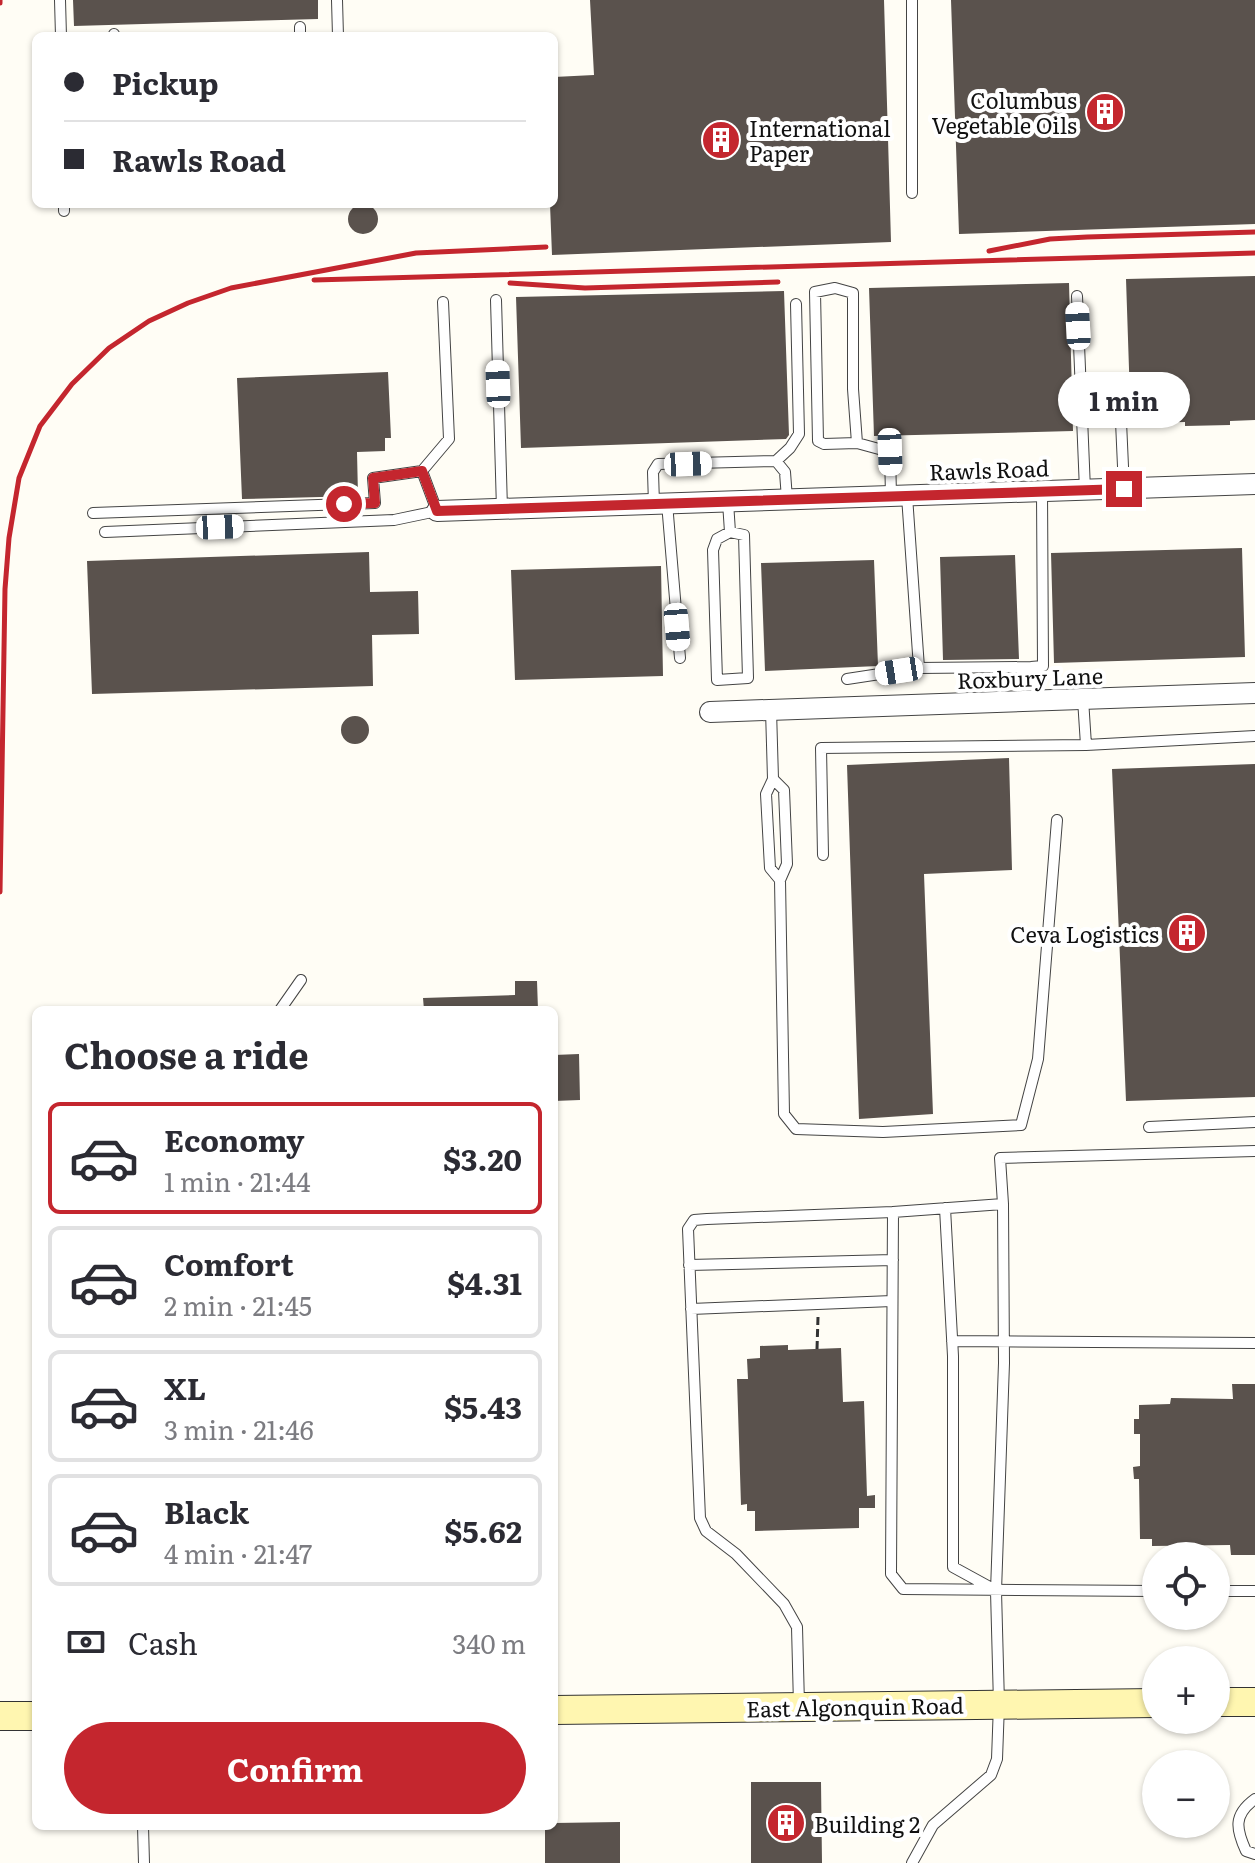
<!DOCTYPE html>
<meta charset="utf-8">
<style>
:root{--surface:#fff;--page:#f7f7f7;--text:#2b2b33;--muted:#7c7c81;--line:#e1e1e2;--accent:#c4262e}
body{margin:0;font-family:Literata,serif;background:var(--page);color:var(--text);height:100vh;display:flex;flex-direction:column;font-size:30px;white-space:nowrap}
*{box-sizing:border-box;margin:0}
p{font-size:26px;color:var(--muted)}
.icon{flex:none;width:44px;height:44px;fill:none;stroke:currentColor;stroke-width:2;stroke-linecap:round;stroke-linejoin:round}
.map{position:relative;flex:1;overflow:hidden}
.side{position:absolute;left:32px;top:1006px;width:526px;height:824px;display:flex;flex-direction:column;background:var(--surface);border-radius:12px;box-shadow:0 2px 6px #0004}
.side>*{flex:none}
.banner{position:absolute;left:32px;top:32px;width:526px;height:176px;border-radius:12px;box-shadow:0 2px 6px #0004;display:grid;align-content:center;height:176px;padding:0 32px;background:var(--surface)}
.controls{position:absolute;left:1142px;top:1542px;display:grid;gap:16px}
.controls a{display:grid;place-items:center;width:88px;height:88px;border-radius:50%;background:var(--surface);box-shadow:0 2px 6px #0004;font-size:40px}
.end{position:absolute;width:36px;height:36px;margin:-18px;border:10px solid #c4262e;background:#fff;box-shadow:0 0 0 4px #fff}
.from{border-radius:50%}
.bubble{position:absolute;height:56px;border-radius:28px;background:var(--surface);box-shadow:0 2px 6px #0004;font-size:26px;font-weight:700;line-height:56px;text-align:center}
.car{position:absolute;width:24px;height:48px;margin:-24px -12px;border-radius:10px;box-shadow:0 0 6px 2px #0007;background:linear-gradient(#fff 24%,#345 0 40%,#fff 0 76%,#345 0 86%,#fff 0)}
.banner b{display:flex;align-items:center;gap:28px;height:76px;font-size:30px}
.banner b+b{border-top:2px solid var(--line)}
.banner i{width:20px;height:20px;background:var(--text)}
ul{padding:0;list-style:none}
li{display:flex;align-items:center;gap:24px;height:112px;margin:0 16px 12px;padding:0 16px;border:4px solid var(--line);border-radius:12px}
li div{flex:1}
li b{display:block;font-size:30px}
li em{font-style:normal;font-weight:700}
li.current{border-color:var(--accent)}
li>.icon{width:72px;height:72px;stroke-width:1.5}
h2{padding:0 32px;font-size:36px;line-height:96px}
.pay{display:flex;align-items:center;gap:20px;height:88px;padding:0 32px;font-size:30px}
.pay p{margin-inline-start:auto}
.cta{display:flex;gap:16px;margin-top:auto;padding:16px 32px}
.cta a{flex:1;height:92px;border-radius:48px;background:var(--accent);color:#fff;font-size:32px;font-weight:700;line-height:92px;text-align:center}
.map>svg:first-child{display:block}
.building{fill:#5a524d}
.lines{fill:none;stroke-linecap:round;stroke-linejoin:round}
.service-casing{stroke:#444;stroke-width:12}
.minor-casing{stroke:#444;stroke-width:22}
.secondary-casing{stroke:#333;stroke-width:30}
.path{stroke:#333;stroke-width:3;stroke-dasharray:8 4;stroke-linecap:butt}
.service{stroke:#fff;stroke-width:10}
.minor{stroke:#fff;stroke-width:20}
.secondary{stroke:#fff6b0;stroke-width:28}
.rail{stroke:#c4262e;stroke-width:5}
.route{stroke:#c4262e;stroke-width:10}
.labels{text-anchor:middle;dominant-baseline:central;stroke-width:8;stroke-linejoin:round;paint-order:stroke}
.poi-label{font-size:22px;fill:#111;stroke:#fff;text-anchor:end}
.street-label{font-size:22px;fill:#111;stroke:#fff}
</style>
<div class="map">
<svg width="1255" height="1863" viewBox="0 0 1255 1863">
<rect width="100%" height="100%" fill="#fffdf5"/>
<!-- building -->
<path class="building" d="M73 0H318V19L74 26Z
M590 0H884L891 242 552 255 550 204H554V77L594 75Z
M951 0H1255V224L959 234Z
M348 219a15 15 0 1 1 30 0a15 15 0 1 1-30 0Z
M1255 276V420L1230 421V425L1185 426V422L1135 423 1134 399H1130L1126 279Z
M1069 283 1073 431 874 436 869 288Z
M784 291 789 435 786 439 521 448 516 297Z
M388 372 391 438H385V451L357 452 358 496 242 499 237 378Z
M1242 548 1245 657 1054 663 1051 553Z
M369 552 370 592 418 591 419 634 372 635 373 686 92 694 87 561Z
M1015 555 1019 659 943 660 940 557Z
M874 560 878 666 765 671 761 563Z
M661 566 663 676 515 680 511 570Z
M341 730a14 14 0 1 1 28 0a14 14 0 1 1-28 0Z
M1009 758 1012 870 924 874 933 1114 859 1119 847 765Z
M1255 764V1097L1126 1101 1112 769Z
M515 981H537L538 1010H424L423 998 515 995Z
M579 1054 580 1100 554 1101V1055Z
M788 1345V1350L841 1348 843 1402 864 1401 867 1496 875 1495V1508H859V1528L755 1531V1511H747V1504L741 1505 737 1379H748L747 1359 760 1358V1346Z
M1232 1384H1255V1555H1231L1230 1545 1152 1546V1539H1140L1139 1479H1134L1133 1467 1140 1466V1434H1134V1419H1139V1405L1170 1404 1171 1398 1233 1399Z
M751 1782H821L822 1863H751Z
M620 1822V1863H545V1826H554V1823Z"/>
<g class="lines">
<defs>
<path id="service" d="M60 0 61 36
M337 0 338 36
M912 0V193
M300 27V36
M114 34V36
M64 204V211
M1077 296 1085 490
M496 300 502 509
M1120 399 1124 489
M857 443 853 389V293L835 288 815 292 818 441 824 444 857 443 890 452 891 496
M776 461 785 472 787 499
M907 496 919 668 1031 667 1043 666 1042 491
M728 502 730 532
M667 503 680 658
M654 504 653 472 658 464 776 461 790 448 799 434 796 304
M93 513 375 503 373 478 422 471
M105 532 394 520 437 511 422 471 449 439 443 302
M730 532 744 535 748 678 717 680 713 550 717 539Z
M847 679 919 668
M771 710 773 779 766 794 770 868 780 880
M1086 745 1255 736
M773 779 784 790 787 864 780 880 784 1114 796 1129 883 1132 1021 1125 1038 1059 1057 820
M823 855 821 748 1086 745 1083 699
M280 1010 301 980
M1149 1127 1255 1122
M945 1208 953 1356V1567L995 1590
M689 1265 893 1260
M691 1309 892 1301
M952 1341 1255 1343
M1156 1591 903 1589 891 1574 893 1212 1003 1204 1000 1158 1255 1151
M1216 1591H1255
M799 1705 797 1627 784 1604 736 1554 706 1531 700 1518 688 1229 694 1220 707 1219 893 1212
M1255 1799C1233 1815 1236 1829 1246 1851L1255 1854
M143 1826 144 1863
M912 1863 933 1825 991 1775 997 1759 999 1704 996 1591 1004 1363 1003 1204"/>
<path id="minor" d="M437 511 1255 484
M710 712 1255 693"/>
<path id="secondary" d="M1216 1702H1255
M554 1710 1156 1703
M0 1716H36"/>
</defs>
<!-- service casing -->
<use href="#service" class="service-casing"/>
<!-- minor casing -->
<use href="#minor" class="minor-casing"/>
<!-- secondary casing -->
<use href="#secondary" class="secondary-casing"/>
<!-- path -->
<path class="path" d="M817 1349 818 1317"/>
<!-- service -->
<use href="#service" class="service"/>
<!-- minor -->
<use href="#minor" class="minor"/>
<!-- secondary -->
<use href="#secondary" class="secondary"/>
<!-- rail -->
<path class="rail" d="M0 3V0
M989 251 1050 239 1087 237 1255 232
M314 280 1255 253
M510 283 585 288 778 282
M0 892 5 589 9 538 19 478 40 426 72 384 109 348 149 321 188 303 231 288 416 253 546 247"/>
</g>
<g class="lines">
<!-- route -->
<path class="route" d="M344 504 375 503 373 478 422 471 437 511 1124 489"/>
</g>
<!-- icons -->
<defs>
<symbol id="building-disc" viewBox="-11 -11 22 22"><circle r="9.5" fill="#c4262e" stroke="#fff"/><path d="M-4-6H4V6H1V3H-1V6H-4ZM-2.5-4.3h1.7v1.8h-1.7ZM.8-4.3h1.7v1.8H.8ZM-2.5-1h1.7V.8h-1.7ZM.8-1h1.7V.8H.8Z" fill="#fff"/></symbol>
</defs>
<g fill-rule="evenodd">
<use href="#building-disc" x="1083" y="90" width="44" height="44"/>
<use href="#building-disc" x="699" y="118" width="44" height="44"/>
<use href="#building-disc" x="1165" y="911" width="44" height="44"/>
<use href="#building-disc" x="764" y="1801" width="44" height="44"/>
</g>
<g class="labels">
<!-- poi labels -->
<g class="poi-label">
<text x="1077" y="99">Columbus<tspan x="1077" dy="25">Vegetable Oils</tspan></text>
<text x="749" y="127" text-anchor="start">International<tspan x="749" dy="25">Paper</tspan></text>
<text x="1159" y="933">Ceva Logistics</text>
<text x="814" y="1823" text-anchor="start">Building 2</text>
</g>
<!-- street labels -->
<g class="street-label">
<text transform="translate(989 469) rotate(-2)">Rawls Road</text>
<text transform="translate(1030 677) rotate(-2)">Roxbury Lane</text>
<text transform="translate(855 1706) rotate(-1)">East Algonquin Road</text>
</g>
</g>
</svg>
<div class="controls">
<a><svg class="icon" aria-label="locate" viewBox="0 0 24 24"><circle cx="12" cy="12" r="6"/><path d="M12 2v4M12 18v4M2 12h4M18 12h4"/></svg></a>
<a>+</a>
<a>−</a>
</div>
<i class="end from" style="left:344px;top:504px"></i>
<i class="end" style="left:1124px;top:489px"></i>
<div class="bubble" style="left:1058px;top:372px;width:132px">1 min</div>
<i class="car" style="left:1078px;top:326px;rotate:357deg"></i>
<i class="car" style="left:498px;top:384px;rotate:358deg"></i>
<i class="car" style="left:890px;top:452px;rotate:178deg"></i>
<i class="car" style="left:688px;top:464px;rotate:88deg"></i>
<i class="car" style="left:220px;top:527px;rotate:88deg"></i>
<i class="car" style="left:677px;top:627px;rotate:175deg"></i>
<i class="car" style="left:899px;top:671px;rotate:261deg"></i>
<div class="banner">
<b><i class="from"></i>Pickup</b>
<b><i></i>Rawls Road</b>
</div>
<section class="side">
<h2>Choose a ride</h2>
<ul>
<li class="current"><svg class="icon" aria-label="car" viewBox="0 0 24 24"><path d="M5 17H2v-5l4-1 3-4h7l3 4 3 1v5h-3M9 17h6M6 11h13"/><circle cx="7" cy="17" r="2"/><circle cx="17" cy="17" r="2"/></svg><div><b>Economy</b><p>1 min · 21:44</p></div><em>$3.20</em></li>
<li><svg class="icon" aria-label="car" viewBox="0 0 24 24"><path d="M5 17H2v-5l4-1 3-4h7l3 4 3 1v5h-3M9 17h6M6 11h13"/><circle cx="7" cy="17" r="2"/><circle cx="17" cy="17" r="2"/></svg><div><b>Comfort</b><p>2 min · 21:45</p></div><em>$4.31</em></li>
<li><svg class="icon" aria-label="car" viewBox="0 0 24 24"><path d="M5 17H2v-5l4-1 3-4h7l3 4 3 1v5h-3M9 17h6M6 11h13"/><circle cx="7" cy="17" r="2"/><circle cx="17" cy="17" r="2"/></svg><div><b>XL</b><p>3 min · 21:46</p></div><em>$5.43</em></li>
<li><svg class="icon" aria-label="car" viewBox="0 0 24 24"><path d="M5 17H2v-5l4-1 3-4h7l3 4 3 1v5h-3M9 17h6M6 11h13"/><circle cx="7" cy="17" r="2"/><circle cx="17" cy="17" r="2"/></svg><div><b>Black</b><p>4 min · 21:47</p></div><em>$5.62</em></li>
</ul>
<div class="pay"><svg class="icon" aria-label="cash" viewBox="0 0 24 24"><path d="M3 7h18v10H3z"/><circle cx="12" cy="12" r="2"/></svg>Cash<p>340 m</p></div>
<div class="cta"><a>Confirm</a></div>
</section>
</div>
